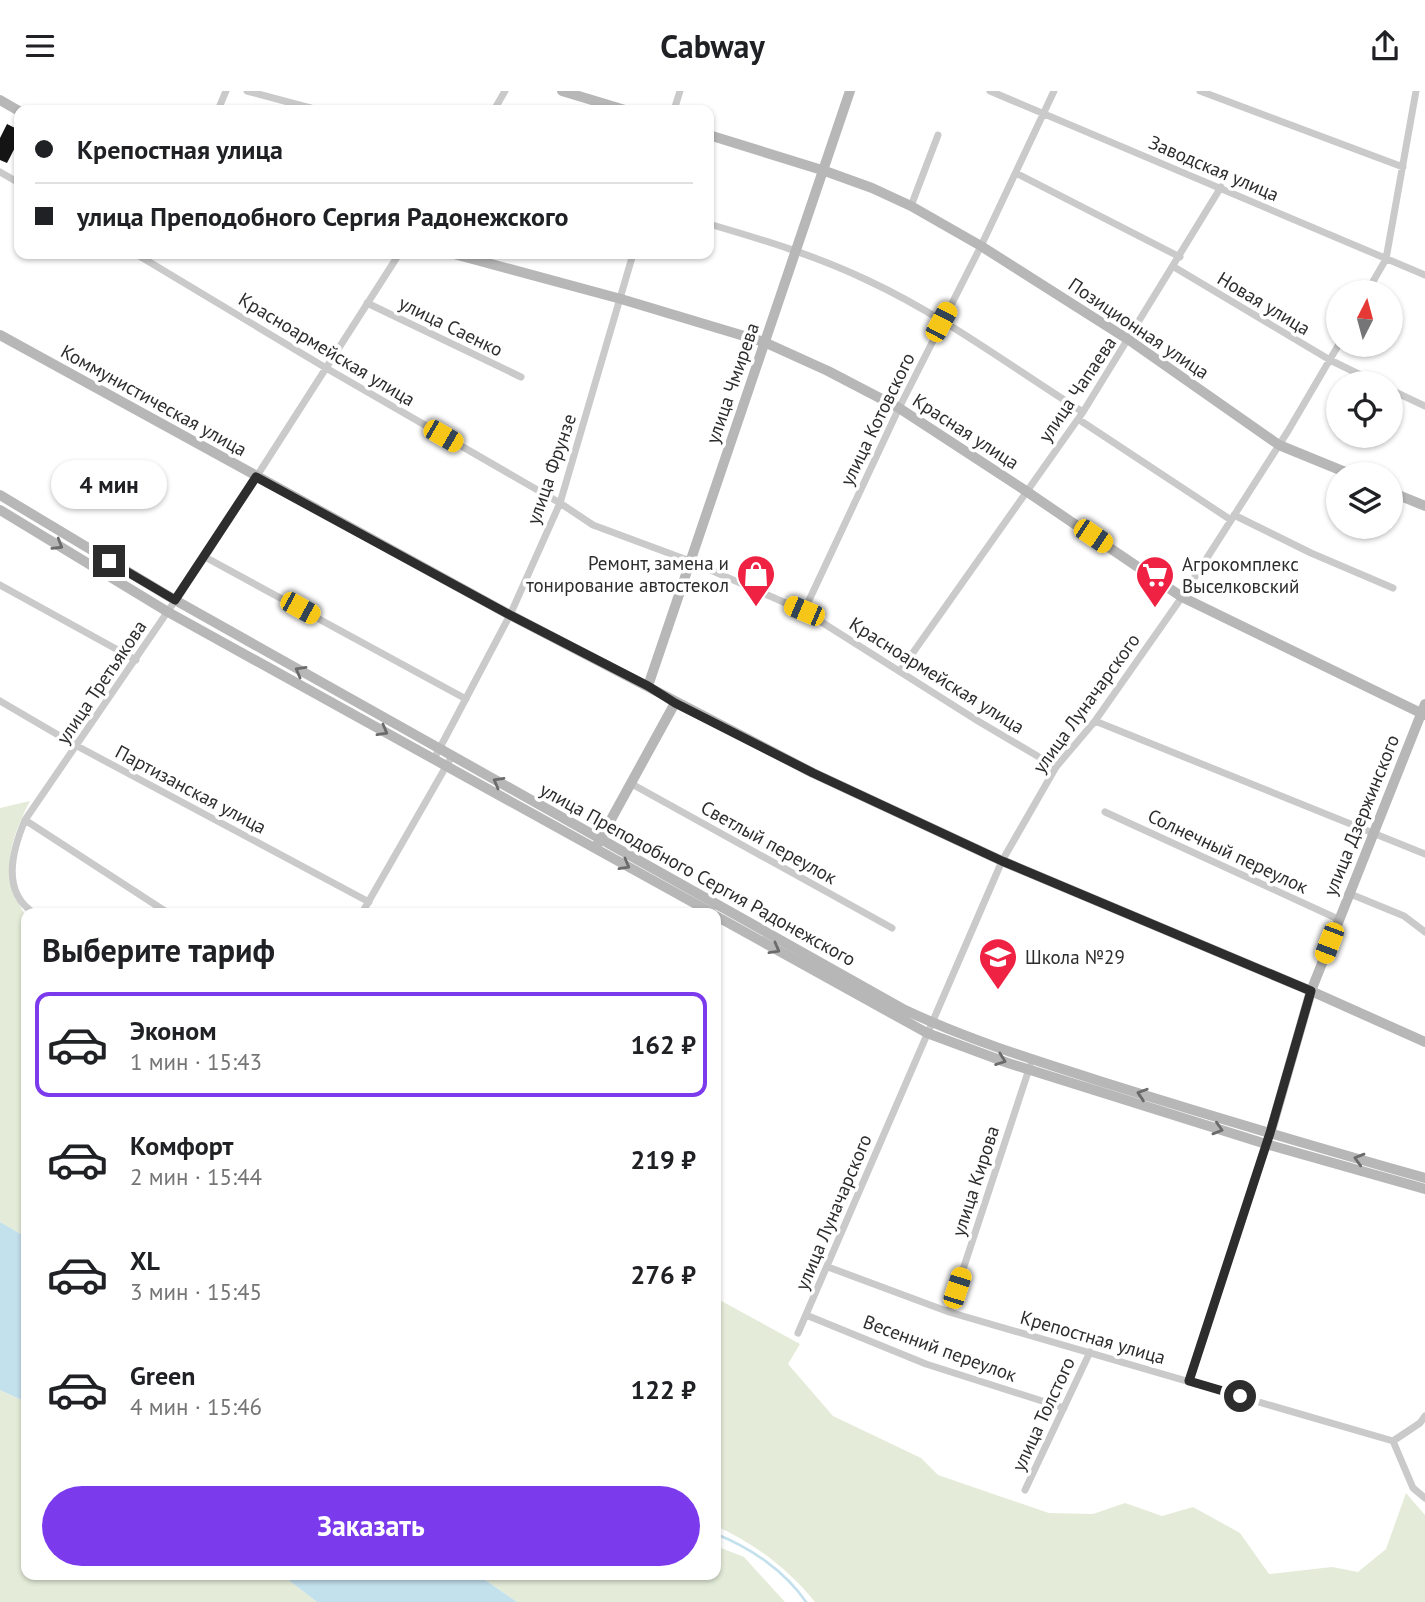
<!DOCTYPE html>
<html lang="ru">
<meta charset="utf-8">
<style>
:root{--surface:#fff;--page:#f2f2f2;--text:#202124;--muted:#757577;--line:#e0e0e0;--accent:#7c3aed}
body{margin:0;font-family:"PT Sans",sans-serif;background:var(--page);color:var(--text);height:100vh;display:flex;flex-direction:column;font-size:26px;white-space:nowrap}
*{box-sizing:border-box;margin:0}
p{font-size:23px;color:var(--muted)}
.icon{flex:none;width:38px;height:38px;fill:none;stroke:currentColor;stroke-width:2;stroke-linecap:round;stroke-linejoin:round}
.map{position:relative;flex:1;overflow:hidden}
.sheet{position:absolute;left:21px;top:817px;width:700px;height:672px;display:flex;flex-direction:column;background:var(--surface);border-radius:14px;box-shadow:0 2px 5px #0004}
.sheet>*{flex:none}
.hud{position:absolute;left:14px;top:14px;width:700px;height:154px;border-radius:14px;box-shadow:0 2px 5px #0004;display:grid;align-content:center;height:154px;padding:0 21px;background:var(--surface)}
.needle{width:46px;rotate:6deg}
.fabs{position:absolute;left:1326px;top:189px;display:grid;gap:14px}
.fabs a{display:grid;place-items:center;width:77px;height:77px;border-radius:50%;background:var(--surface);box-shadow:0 2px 5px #0004;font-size:35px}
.end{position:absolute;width:32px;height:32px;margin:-16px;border:9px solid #2d2d2d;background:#fff;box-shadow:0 0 0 4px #fff}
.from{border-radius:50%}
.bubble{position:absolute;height:49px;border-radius:24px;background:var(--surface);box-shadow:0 2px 5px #0004;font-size:23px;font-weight:600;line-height:49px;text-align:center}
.car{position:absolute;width:21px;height:42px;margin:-21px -10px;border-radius:9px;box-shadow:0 0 5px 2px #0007;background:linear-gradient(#f5c518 24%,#345 0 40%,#f5c518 0 76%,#345 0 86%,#f5c518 0)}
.hud b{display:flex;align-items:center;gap:24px;height:66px;font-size:26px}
.hud b+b{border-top:2px solid var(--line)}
.hud i{width:18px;height:18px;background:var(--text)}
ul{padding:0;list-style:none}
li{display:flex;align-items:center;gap:21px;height:105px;margin:0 14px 10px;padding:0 7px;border:4px solid transparent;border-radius:14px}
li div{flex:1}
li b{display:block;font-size:26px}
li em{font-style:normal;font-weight:600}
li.selected{border-color:var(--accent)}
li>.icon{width:63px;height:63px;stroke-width:1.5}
h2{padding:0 21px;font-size:32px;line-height:84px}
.action{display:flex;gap:14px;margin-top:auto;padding:14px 21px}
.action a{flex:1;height:80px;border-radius:42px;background:var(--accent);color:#fff;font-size:28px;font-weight:600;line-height:80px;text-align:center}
header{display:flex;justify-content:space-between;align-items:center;height:91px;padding:0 21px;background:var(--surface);font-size:32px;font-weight:600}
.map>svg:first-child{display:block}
.green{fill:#e4ecd9}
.water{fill:#c3e0ed}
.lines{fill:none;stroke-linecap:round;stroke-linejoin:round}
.stream{stroke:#c3e0ed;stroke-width:2.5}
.building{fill:#141414}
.street{stroke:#cacaca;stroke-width:7}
.secondary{stroke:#b7b7b7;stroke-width:10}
.oneway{stroke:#6b6b6b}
.route{stroke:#2d2d2d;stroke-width:9}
.labels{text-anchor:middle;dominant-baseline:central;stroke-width:7;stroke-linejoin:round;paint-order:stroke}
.street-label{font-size:19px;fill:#2d2d2d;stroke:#fff}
.poi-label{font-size:19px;fill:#2d2d2d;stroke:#fff;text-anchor:start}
</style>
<header><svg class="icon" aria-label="menu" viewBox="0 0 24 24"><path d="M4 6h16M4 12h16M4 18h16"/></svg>Cabway<svg class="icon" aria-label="share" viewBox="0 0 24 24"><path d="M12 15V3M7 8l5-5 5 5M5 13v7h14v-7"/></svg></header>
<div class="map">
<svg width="1425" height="1511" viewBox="0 0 1425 1511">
<rect width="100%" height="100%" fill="#fff"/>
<!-- green -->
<path class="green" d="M30 710C8 753 0 783 26 825V1146L0 1131V717Z
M716 1207 800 1253 788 1273 833 1325 921 1367 938 1384 1049 1422 1093 1423 1125 1412 1162 1425 1193 1416 1240 1442 1269 1483 1332 1476 1358 1481 1386 1458 1406 1402 1425 1424V1511H815C788 1478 754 1452 716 1435Z
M0 1299 26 1311V1484H282L317 1511H0Z
M716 1455 744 1466 785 1511H517L478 1484H716Z"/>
<!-- water -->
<path class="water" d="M0 1131 26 1146V1311L0 1299Z
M282 1484H478L517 1511H317Z"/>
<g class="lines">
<!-- stream -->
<path class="stream" d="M716 1443C751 1457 785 1480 806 1511"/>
</g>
<!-- building -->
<path class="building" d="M7 33 19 39V49L7 72 0 69V47Z"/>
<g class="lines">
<!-- street -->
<path class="street" d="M247 0 318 19
M990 0 1425 184
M1200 0 1403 76
M218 19 226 0
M494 19 505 0
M674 19 680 0
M0 81 19 92
M1016 82 1180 166
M911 115 938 44
M709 133C764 149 817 165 869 190 944 225 1013 277 1083 321
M136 163 326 277 560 412 593 434 690 470 804 520 978 630 1056 676
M1174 176 1330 269 1377 292
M1367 201 1386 168 1416 0
M367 212 521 286
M1391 299 1425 315
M1078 328 1231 429
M1234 424 1311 462 1393 497
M205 466 466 608
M0 494 136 569
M804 520 899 317 981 155 1054 0
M900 580 1083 321 1221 96
M0 610 77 655 369 811
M1095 630 1425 763
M434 668 510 524 560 412 633 163
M630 692 892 837
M1105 721 1338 828
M25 729 168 822
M1348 802 1404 825 1425 841
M34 822C1 801 12 760 25 729L205 466 399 163
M362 822 452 665
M828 1176 949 1221 1393 1350
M949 1221 1030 975
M806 1224 926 1273 1064 1317
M798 1242 1002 770 1056 676 1095 630 1182 506 1288 340 1339 253
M1189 1290 1267 1050
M1393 1350 1413 1397 1425 1407
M1393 1350 1420 1332 1425 1325
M1025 1399 1090 1261"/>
<!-- secondary -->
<path class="secondary" d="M562 0 625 19
M0 9 19 20
M709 44 825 80 872 97 911 115 981 155 1129 249 1279 354 1350 383
M454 163 621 208 764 251 828 280 899 317 1026 400 1182 506 1425 624
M0 244 510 524 813 682 1002 770 1311 900 1425 951
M1391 401 1425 415
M0 404 175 509 905 919C971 950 1040 971 1109 993 1214 1026 1319 1057 1425 1087
M0 419 168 521 712 822
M648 595 850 0
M597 754 675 612
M716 825 927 942 1008 972 1266 1053 1425 1098
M1270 1043 1311 900 1425 613"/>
</g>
<!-- one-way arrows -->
<defs><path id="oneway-chevron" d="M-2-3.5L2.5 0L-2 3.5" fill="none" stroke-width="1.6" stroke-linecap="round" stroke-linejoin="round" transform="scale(1.75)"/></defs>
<g class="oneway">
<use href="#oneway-chevron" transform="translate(58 454) rotate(31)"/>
<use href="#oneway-chevron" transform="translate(300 580) rotate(-151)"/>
<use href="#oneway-chevron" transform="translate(383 640) rotate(29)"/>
<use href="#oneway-chevron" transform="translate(498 691) rotate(-151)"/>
<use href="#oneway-chevron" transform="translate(625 774) rotate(29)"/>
<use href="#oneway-chevron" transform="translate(775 858) rotate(29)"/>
<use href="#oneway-chevron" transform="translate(1001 969) rotate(20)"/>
<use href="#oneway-chevron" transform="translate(1142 1003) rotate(-162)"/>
<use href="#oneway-chevron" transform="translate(1218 1038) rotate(17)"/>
<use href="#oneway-chevron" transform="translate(1359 1068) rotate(-164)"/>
</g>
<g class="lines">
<!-- route -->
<path class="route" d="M109 470 175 509 256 386 510 524 648 595 675 612 813 682 1002 770 1311 900 1270 1042 1189 1290 1240 1305"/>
</g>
<!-- icons -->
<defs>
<symbol id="shop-pin" viewBox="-11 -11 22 30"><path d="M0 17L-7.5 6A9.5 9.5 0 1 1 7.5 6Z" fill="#f02243" stroke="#fff"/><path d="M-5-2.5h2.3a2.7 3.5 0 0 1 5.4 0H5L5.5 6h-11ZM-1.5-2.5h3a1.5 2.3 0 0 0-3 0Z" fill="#fff"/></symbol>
<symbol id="supermarket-pin" viewBox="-11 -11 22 30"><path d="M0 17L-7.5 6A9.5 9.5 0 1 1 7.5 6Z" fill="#f02243" stroke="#fff"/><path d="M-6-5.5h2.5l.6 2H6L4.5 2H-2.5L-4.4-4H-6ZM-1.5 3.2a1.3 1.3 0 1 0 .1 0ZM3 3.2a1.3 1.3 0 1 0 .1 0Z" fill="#fff"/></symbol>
<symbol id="school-pin" viewBox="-11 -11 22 30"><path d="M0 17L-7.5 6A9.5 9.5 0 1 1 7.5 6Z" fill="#f02243" stroke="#fff"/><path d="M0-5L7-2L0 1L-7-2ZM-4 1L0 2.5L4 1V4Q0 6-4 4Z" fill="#fff"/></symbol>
</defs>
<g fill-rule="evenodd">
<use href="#shop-pin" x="734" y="461" width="44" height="60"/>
<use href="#supermarket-pin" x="1133" y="462" width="44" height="60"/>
<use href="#school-pin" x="976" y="844" width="44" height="60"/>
</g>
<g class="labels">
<!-- street labels -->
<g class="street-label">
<text transform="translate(1214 77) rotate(23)">Заводская улица</text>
<text transform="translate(1264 212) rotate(31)">Новая улица</text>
<text transform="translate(451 235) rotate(26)">улица Саенко</text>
<text transform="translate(1139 237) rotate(34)">Позиционная улица</text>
<text transform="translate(327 258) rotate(31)">Красноармейская улица</text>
<text transform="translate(732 292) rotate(-71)">улица Чмирева</text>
<text transform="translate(1077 298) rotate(-56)">улица Чапаева</text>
<text transform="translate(154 309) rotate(29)">Коммунистическая улица</text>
<text transform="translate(877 328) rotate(-64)">улица Котовского</text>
<text transform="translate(966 340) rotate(33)">Красная улица</text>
<text transform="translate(551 378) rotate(-71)">улица Фрунзе</text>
<text transform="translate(937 584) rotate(32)">Красноармейская улица</text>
<text transform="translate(101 591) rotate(-56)">улица Третьякова</text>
<text transform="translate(1086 612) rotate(-54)">улица Луначарского</text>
<text transform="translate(191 698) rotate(28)">Партизанская улица</text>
<text transform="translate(1361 724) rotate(-68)">улица Дзержинского</text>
<text transform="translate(769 751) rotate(29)">Светлый переулок</text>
<text transform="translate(1228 760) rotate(25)">Солнечный переулок</text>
<text transform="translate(698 783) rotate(29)">улица Преподобного Сергия Радонежского</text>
<text transform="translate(975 1090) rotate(-72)">улица Кирова</text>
<text transform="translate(833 1121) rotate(-67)">улица Луначарского</text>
<text transform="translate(1093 1246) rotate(16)">Крепостная улица</text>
<text transform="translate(940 1257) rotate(20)">Весенний переулок</text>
<text transform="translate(1043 1323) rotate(-65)">улица Толстого</text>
</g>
<!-- poi labels -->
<g class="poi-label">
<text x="729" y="472" text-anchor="end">Ремонт, замена и<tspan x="729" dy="22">тонирование автостекол</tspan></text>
<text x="1182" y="473">Агрокомплекс<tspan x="1182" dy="22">Выселковский</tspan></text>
<text x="1025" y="866">Школа №29</text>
</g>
</g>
</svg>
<div class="fabs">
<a><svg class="needle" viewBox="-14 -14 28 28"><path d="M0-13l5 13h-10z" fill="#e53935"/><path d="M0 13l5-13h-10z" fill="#757577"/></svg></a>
<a><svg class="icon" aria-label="locate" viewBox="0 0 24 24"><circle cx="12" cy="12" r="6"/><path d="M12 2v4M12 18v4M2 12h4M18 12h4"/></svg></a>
<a><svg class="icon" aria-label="layers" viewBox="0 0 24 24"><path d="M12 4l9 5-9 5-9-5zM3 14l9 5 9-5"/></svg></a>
</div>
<i class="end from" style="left:1240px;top:1305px"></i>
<i class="end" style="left:109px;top:470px"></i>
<div class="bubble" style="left:51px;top:369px;width:116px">4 мин</div>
<i class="car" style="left:941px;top:231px;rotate:28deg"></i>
<i class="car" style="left:443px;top:345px;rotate:120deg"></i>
<i class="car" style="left:1093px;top:445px;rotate:124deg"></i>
<i class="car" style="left:300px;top:517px;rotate:119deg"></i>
<i class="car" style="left:804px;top:520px;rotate:293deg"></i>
<i class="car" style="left:1329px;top:852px;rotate:201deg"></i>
<i class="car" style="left:957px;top:1197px;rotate:18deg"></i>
<div class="hud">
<b><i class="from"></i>Крепостная улица</b>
<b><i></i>улица Преподобного Сергия Радонежского</b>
</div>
<section class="sheet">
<h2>Выберите тариф</h2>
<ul>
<li class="selected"><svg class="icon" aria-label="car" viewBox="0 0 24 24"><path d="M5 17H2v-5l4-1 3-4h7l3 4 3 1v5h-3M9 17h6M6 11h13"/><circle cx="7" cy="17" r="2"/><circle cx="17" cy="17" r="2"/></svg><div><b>Эконом</b><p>1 мин · 15:43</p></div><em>162 ₽</em></li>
<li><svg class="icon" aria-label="car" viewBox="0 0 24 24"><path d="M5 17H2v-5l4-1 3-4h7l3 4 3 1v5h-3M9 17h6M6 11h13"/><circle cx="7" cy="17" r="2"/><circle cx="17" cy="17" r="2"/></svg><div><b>Комфорт</b><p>2 мин · 15:44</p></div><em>219 ₽</em></li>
<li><svg class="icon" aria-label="car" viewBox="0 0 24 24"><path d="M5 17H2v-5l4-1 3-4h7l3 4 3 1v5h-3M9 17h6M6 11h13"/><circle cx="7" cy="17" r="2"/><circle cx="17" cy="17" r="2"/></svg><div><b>XL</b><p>3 мин · 15:45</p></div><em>276 ₽</em></li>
<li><svg class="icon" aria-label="car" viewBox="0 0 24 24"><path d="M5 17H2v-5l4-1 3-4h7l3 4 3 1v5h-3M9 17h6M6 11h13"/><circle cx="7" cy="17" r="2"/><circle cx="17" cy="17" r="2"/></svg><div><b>Green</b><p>4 мин · 15:46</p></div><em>122 ₽</em></li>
</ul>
<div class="action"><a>Заказать</a></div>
</section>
</div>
